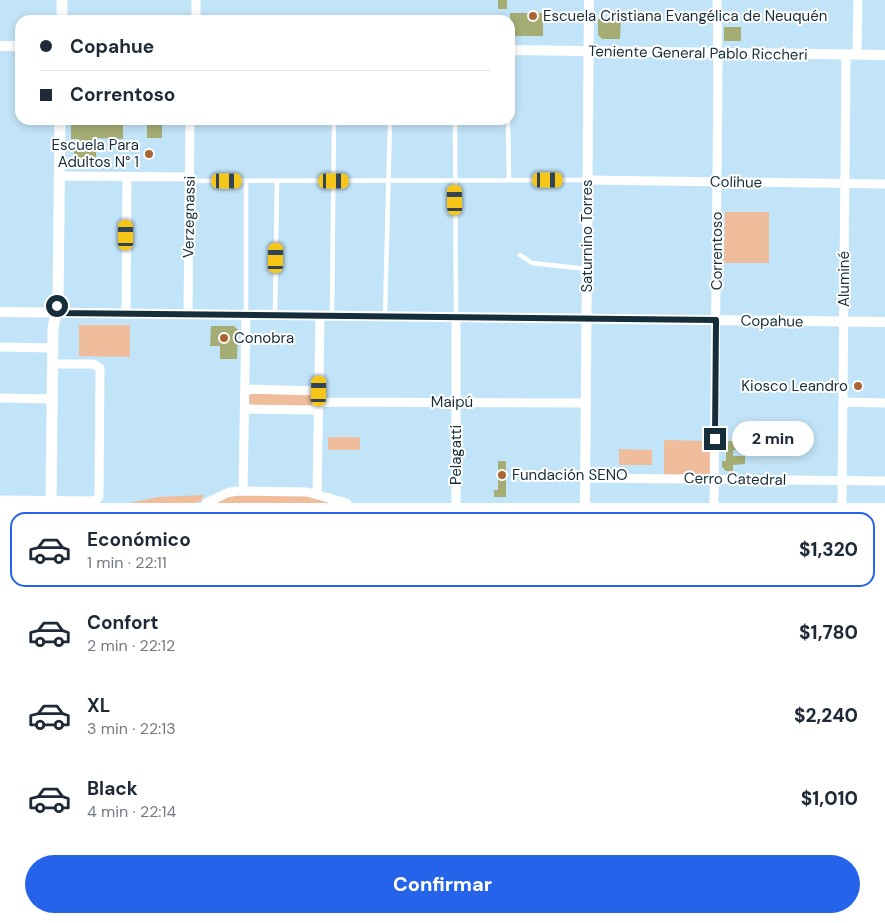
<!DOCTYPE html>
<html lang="es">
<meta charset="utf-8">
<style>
:root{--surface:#fff;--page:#f2f2f3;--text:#1f2937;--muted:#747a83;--line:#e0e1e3;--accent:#2563eb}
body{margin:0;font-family:"DM Sans",sans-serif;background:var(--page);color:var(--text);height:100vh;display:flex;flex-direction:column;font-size:19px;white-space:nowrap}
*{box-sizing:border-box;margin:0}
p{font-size:16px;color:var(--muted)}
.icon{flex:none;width:28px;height:28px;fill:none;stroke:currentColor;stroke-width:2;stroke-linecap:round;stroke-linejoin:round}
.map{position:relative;height:503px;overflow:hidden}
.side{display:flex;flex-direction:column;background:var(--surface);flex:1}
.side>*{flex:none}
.top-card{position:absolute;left:15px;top:15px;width:500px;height:110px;border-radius:15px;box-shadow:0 2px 8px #0003;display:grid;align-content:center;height:110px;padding:0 25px;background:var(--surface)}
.end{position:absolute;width:22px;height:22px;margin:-11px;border:6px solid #162d3a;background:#fff;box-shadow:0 0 0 2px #fff}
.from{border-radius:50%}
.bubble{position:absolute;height:35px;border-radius:18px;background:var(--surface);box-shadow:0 2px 8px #0003;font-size:16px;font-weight:800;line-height:35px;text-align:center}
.car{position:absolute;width:15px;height:30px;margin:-15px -8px;border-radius:6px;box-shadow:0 0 4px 1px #0007;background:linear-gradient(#f5c518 24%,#345 0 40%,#f5c518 0 76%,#345 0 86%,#f5c518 0)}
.top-card b{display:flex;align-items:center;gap:18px;height:48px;font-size:19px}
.top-card b+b{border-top:1px solid var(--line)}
.top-card i{width:12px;height:12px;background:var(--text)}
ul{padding:9px 0 0;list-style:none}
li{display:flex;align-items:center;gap:15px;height:75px;margin:0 10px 8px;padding:0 15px;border:2px solid transparent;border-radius:15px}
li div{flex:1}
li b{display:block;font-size:19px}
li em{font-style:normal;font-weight:800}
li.on{border-color:var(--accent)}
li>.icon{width:45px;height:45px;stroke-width:1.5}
.action{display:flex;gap:10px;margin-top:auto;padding:10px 25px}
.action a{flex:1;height:58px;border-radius:30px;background:var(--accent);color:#fff;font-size:20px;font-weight:800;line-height:58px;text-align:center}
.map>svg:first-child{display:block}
.green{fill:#efbd9c}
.building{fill:#a5ad75}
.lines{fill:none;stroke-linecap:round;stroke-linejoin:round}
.service{stroke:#fff;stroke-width:4.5}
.minor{stroke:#fff;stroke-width:9}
.tertiary{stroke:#fff;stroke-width:10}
.secondary{stroke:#fff;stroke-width:11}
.route{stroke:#162d3a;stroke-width:6}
.poi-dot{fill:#a96534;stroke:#fff;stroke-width:2}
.labels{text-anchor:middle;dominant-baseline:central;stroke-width:4;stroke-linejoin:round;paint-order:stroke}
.poi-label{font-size:15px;fill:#162d3a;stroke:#fff;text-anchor:start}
.street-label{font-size:15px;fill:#162d3a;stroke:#fff}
</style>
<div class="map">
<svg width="885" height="503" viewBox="0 0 885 503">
<rect width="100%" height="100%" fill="#c2e4f8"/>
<!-- green -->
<path class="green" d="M725 212H769V263H724Z
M79 325H130V357L79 356Z
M254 393 310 395 313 400 312 404 308 406 252 405 249 402V396Z
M328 437H360V450H328Z
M664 440 712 441 710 474 707 475H664Z
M619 449 652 450V465H619Z
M233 494 304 495 334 503H213Z
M204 495 201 501 194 503H129L158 497Z"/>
<!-- building -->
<path class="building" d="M498 0H507V9H498Z
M510 13H543V36H510Z
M598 19H621L620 39H602L598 35Z
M724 27H741V41H724Z
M18 59H20V102H18Z
M79 120H89V123H123V139L93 138V142H96V166H74V142H79V139H71V123H79Z
M136 120H162V138H147V122H136Z
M211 326H234L238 330 237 359H220V346H210Z
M726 441H745V450H733V456H745V464L733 465V471H726L722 467V461H726Z
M498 461H506V497H494V490H498Z"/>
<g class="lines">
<!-- service -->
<path class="service" d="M455 120 456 316
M508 120 509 180
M190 181 587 180
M246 181V314
M520 255 532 263 587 269
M275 315 277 181
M332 316 334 120
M385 316 390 120"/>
<!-- minor -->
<path class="minor" d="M196 20V0
M857 55 858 0
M59 176 190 177
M587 180 885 184
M126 314 127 177
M188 314 190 120
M0 347 53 348
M245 389 319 391
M0 398 53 399
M319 402 586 403
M843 402 885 403
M244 409 318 410
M585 478 885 481
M243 491 246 315
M317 495 320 316
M0 500 91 501 96 500 99 497 100 368 93 364H53
M206 503 227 493 236 491 307 492 347 503
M456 503V317
M714 503 718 65 717 0
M842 503 846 55"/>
<!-- tertiary -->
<path class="tertiary" d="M0 46H20
M510 50 885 55
M0 312 885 322
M585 503 589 0"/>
<!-- secondary -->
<path class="secondary" d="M62 20V0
M51 503 53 328 58 303 60 120"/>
</g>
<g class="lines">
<!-- route -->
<path class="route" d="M57 306 56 313 716 320 715 439"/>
</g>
<!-- markers -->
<g class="poi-dot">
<circle cx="533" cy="16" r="5"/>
<circle cx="149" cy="154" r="5"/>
<circle cx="224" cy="338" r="5"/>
<circle cx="858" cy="386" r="5"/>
<circle cx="502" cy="475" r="5"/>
</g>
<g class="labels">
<!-- poi labels -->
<g class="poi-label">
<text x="543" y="16">Escuela Cristiana Evangélica de Neuquén</text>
<text x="139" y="145" text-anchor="end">Escuela Para<tspan x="139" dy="17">Adultos N° 1</tspan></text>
<text x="234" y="338">Conobra</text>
<text x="848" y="386" text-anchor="end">Kiosco Leandro</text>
<text x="512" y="475">Fundación SENO</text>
</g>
<!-- street labels -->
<g class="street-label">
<text transform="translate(698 53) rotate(1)">Teniente General Pablo Riccheri</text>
<text transform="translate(736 182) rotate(1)">Colihue</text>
<text transform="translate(189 217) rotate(-89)">Verzegnassi</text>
<text transform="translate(587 236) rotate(-90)">Saturnino Torres</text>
<text transform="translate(717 251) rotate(-90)">Correntoso</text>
<text transform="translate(844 279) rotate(-90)">Aluminé</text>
<text transform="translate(772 321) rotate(1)">Copahue</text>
<text x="452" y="402">Maipú</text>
<text transform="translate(456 455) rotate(-90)">Pelagatti</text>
<text transform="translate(735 479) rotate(1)">Cerro Catedral</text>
</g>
</g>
</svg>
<i class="end from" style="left:57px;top:306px"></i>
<i class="end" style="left:715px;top:439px"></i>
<div class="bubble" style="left:732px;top:421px;width:82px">2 min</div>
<i class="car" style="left:548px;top:180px;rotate:90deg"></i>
<i class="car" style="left:227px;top:181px;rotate:90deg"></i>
<i class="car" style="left:334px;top:181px;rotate:90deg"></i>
<i class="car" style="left:455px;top:200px;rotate:359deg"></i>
<i class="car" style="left:126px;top:235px;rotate:0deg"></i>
<i class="car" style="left:276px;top:258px;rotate:1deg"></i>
<i class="car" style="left:319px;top:391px;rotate:1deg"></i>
<div class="top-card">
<b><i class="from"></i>Copahue</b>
<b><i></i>Correntoso</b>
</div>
</div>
<section class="side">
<ul>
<li class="on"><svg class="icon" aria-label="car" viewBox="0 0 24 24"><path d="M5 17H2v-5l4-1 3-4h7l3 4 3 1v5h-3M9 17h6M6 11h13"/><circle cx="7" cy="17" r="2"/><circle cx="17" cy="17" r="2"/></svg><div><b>Económico</b><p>1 min · 22:11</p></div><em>$1,320</em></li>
<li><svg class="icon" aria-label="car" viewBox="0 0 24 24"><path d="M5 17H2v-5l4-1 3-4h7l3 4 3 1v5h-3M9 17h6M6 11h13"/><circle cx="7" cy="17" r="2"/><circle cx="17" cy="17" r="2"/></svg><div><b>Confort</b><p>2 min · 22:12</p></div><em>$1,780</em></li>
<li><svg class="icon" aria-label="car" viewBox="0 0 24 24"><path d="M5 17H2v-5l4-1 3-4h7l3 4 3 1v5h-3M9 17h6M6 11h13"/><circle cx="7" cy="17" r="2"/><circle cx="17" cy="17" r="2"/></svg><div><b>XL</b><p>3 min · 22:13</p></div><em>$2,240</em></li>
<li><svg class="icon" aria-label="car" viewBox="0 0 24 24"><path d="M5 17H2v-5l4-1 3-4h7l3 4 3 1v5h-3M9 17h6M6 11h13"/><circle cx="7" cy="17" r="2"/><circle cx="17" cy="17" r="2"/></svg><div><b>Black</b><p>4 min · 22:14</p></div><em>$1,010</em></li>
</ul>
<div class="action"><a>Confirmar</a></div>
</section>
